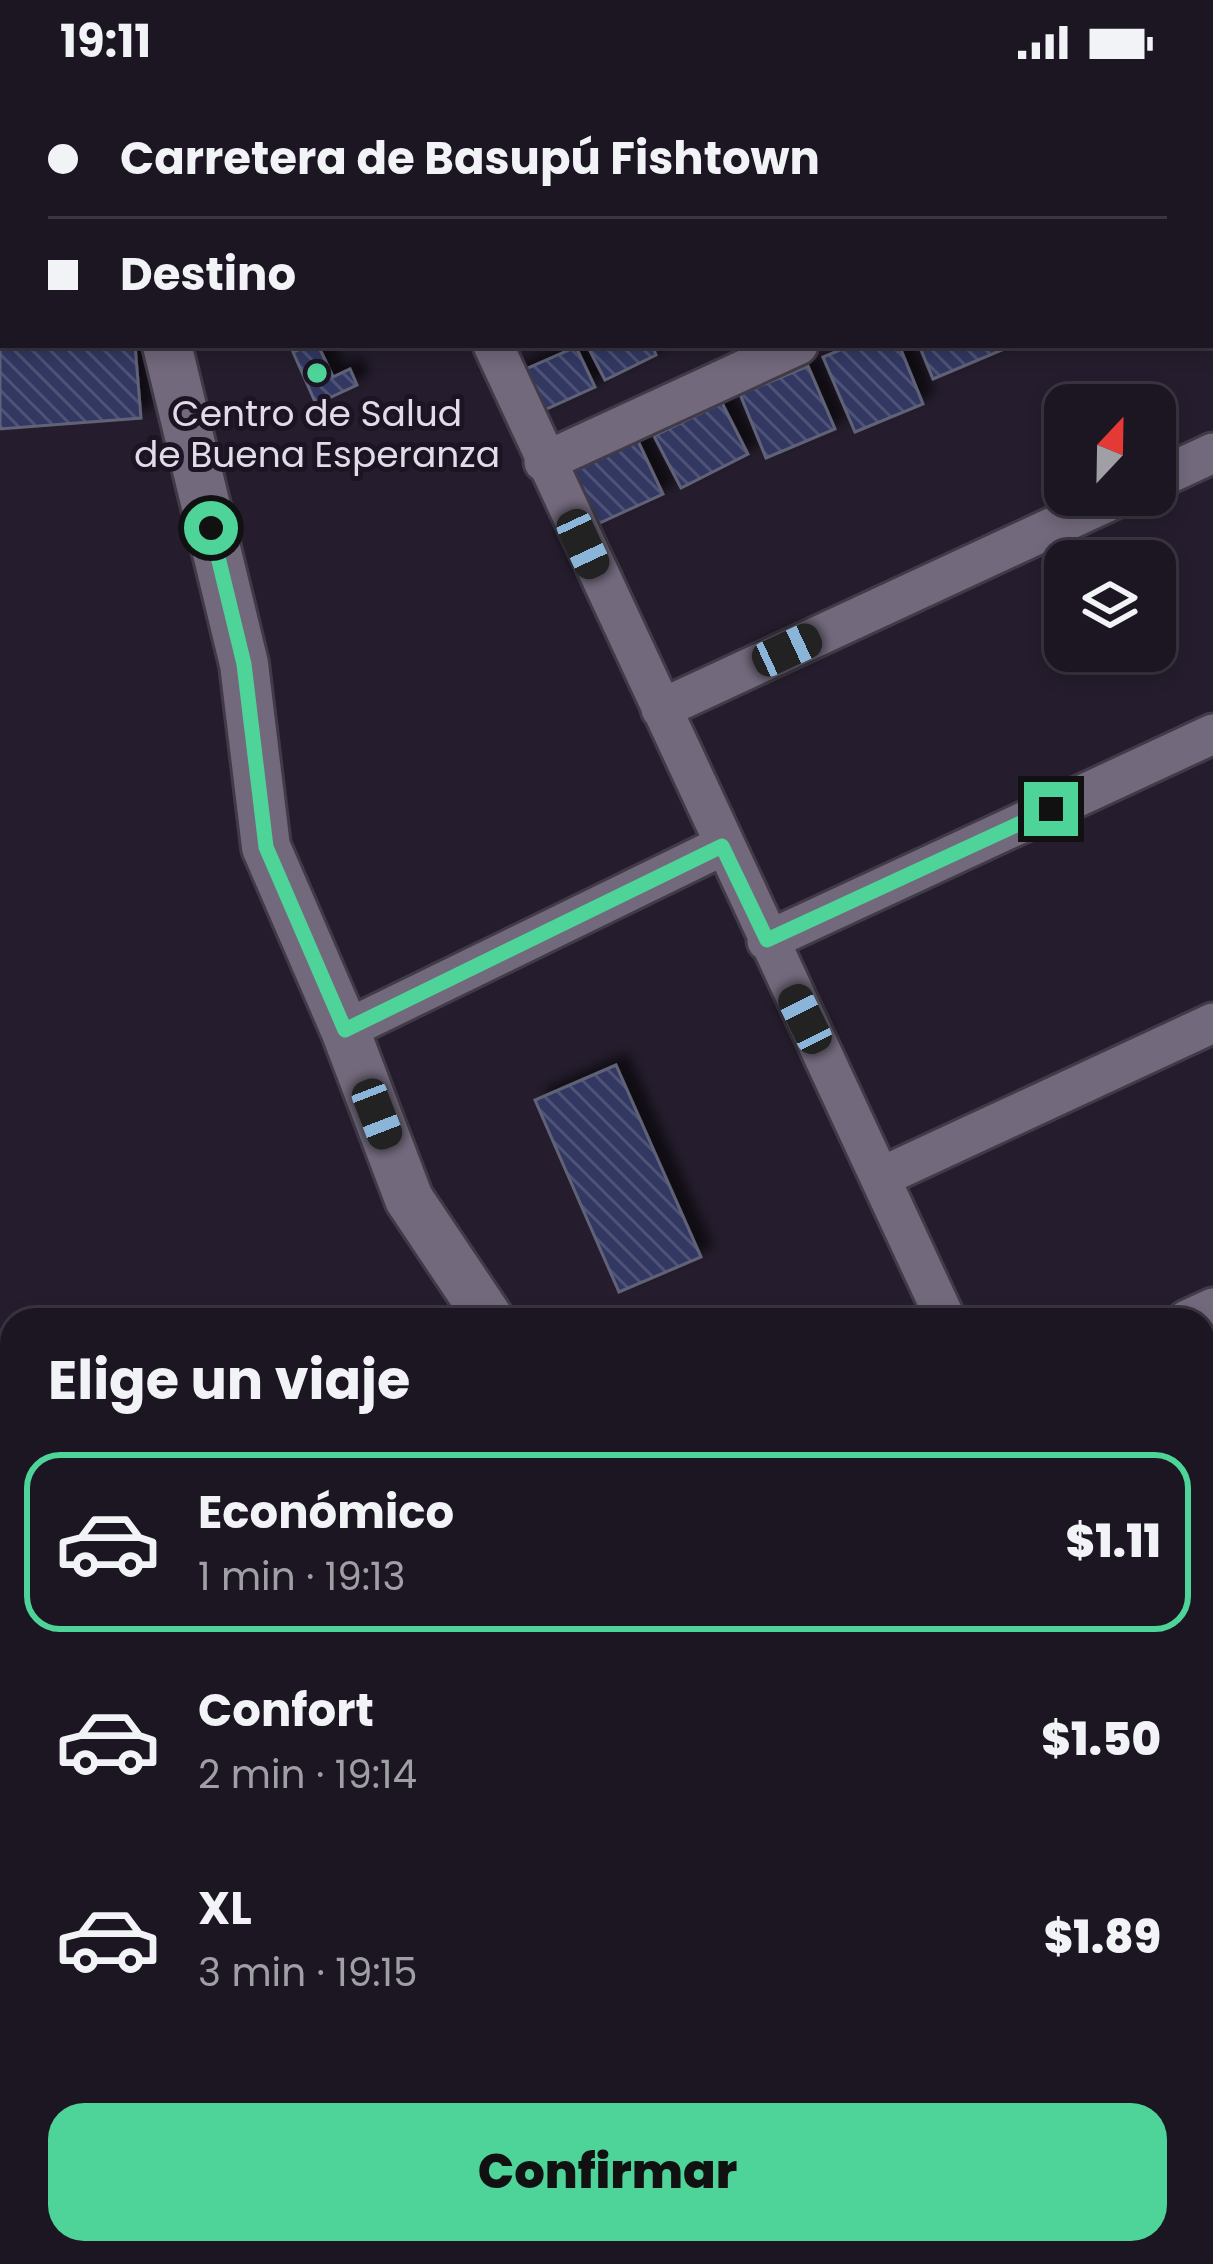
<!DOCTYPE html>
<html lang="es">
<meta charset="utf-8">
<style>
:root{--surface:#1c1622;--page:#251f2a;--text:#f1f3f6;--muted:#a09fa5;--line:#3a3540;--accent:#4ed399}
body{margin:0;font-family:Poppins,sans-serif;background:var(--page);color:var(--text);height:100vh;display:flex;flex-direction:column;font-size:45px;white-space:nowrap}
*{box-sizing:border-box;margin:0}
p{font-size:39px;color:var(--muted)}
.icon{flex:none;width:66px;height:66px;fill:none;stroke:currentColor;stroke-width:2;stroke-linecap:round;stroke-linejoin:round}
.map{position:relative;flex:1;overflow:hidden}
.panel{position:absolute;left:0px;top:1224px;width:1215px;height:957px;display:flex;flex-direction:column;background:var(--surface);border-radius:36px 36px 0 0;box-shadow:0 6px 18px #0003,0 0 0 3px var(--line)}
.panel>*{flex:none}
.hud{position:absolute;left:0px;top:0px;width:1215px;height:264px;box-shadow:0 6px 18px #0003,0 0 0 3px var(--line);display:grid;align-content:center;height:264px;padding:0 48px;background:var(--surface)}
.needle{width:78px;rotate:22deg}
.tools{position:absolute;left:1044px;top:300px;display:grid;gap:24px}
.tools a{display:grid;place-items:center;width:132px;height:132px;border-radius:24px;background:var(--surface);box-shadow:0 6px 18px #0003,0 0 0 3px var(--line);font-size:60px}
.end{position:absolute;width:54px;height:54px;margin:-27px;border:15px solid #4ed399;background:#111;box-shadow:0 0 0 6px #111}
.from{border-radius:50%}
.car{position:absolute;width:36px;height:72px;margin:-36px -18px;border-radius:15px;box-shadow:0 0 9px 3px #0007;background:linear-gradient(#222 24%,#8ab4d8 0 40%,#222 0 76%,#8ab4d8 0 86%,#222 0)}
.hud b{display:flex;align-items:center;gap:42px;height:114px;font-size:45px}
.hud b+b{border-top:3px solid var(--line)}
.hud i{width:30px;height:30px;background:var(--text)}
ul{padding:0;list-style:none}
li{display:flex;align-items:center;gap:36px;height:180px;margin:0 24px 18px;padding:0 24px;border:6px solid transparent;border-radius:36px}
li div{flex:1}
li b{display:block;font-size:45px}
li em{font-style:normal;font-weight:800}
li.active{border-color:var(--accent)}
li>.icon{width:108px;height:108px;stroke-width:1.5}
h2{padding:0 48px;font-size:54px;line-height:144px}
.button{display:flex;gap:24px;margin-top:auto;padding:24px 48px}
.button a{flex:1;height:138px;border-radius:36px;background:var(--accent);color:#111;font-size:48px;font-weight:800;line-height:138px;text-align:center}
.status{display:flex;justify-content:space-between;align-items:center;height:84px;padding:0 60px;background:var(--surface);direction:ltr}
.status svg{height:33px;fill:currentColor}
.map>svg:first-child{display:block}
.building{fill:url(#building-back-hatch);stroke:#606377;stroke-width:3;filter:url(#shadow)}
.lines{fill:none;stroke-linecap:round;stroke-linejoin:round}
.minor-casing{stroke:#413a47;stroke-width:45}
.tertiary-casing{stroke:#413a47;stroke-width:54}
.minor{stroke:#72697c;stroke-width:39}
.tertiary{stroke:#72697c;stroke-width:48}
.route{stroke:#4ed399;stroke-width:15}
.poi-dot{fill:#4ed399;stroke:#1c1423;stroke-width:4.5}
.labels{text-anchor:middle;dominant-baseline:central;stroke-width:10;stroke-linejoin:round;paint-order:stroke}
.poi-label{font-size:36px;fill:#e1dce7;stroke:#1c1423}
</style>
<div class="status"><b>19:11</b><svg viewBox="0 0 49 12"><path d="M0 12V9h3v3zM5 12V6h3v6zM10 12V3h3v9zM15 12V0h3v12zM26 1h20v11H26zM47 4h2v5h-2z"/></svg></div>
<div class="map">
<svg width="1213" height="2180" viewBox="0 0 1213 2180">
<defs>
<pattern id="building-back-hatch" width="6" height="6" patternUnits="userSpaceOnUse" patternTransform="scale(3)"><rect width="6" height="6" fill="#323762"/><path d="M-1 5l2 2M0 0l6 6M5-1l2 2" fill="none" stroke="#4f5378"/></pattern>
<filter id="shadow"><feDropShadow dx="11" dy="-11" stdDeviation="6" flood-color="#0009"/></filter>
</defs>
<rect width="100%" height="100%" fill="#251d2d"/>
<!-- building -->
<path class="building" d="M0 230 3 261H135L141 334 0 345Z
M310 261H318L333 293 350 285 357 301 316 320 293 268Z
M587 261H652L656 271 605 296Z
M852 261H899L923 320 855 348 823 273Z
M919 261H1000L1002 266 933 295Z
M576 263 595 303 529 333 510 292Z
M808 282 835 345 766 374 740 310Z
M722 319 748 370 681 404 654 352Z
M637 355 663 410 593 442 566 387Z
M616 981 701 1173 619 1208 535 1016Z"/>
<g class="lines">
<defs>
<path id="minor" d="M365 0 367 3
M725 3 732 0
M1212 70 1213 69
M493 261 946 1236
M544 378 798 261
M1155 396 1213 369
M661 625 1122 411
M767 857 1213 650
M345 946 722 762
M881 1093 1213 939
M1187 1236 1213 1224
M0 1566 12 1567
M1203 1883 1213 1884
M0 2149 12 2148
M532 2169 572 2180
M687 2180 691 2169
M1110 2180 1113 2169"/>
<path id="tertiary" d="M140 3 141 0
M167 261 244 580 266 763 345 946 409 1115 490 1236
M1203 1514 1213 1509
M951 2180 953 2169"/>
</defs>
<!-- minor casing -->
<use href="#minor" class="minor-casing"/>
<!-- tertiary casing -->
<use href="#tertiary" class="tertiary-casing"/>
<!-- minor -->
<use href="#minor" class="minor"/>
<!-- tertiary -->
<use href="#tertiary" class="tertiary"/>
</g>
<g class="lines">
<!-- route -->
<path class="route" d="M211 444 244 580 266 763 345 946 722 762 767 856 1051 725"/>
</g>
<!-- markers -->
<circle class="poi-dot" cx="317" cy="289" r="12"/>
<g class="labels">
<!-- poi labels -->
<g class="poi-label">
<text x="317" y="329">Centro de Salud<tspan x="317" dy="41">de Buena Esperanza</tspan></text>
</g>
</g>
</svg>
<div class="tools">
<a><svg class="needle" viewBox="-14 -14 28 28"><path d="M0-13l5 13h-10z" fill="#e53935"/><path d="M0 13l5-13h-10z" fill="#a09fa5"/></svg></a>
<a><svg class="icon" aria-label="layers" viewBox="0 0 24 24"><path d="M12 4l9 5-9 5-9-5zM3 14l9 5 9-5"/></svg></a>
</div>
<i class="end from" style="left:211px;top:444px"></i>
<i class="end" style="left:1051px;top:725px"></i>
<i class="car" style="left:583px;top:460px;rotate:155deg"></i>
<i class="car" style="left:787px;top:566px;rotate:65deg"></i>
<i class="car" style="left:805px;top:935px;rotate:334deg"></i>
<i class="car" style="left:377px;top:1030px;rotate:159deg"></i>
<div class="hud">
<b><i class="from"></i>Carretera de Basupú Fishtown</b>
<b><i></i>Destino</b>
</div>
<section class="panel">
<h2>Elige un viaje</h2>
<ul>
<li class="active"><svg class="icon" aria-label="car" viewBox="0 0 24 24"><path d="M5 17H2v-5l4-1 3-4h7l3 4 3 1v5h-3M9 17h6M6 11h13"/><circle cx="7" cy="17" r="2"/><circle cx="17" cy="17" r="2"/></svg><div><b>Económico</b><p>1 min · 19:13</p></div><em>$1.11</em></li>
<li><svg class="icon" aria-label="car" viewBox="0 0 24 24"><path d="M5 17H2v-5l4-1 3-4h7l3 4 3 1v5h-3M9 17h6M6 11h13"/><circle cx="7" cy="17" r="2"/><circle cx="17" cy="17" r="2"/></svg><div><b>Confort</b><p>2 min · 19:14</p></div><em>$1.50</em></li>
<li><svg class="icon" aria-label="car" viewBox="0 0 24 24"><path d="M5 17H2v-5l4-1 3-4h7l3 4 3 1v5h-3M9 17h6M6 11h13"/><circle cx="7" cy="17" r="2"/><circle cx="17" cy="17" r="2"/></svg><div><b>XL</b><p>3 min · 19:15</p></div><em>$1.89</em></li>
</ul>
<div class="button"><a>Confirmar</a></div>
</section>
</div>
